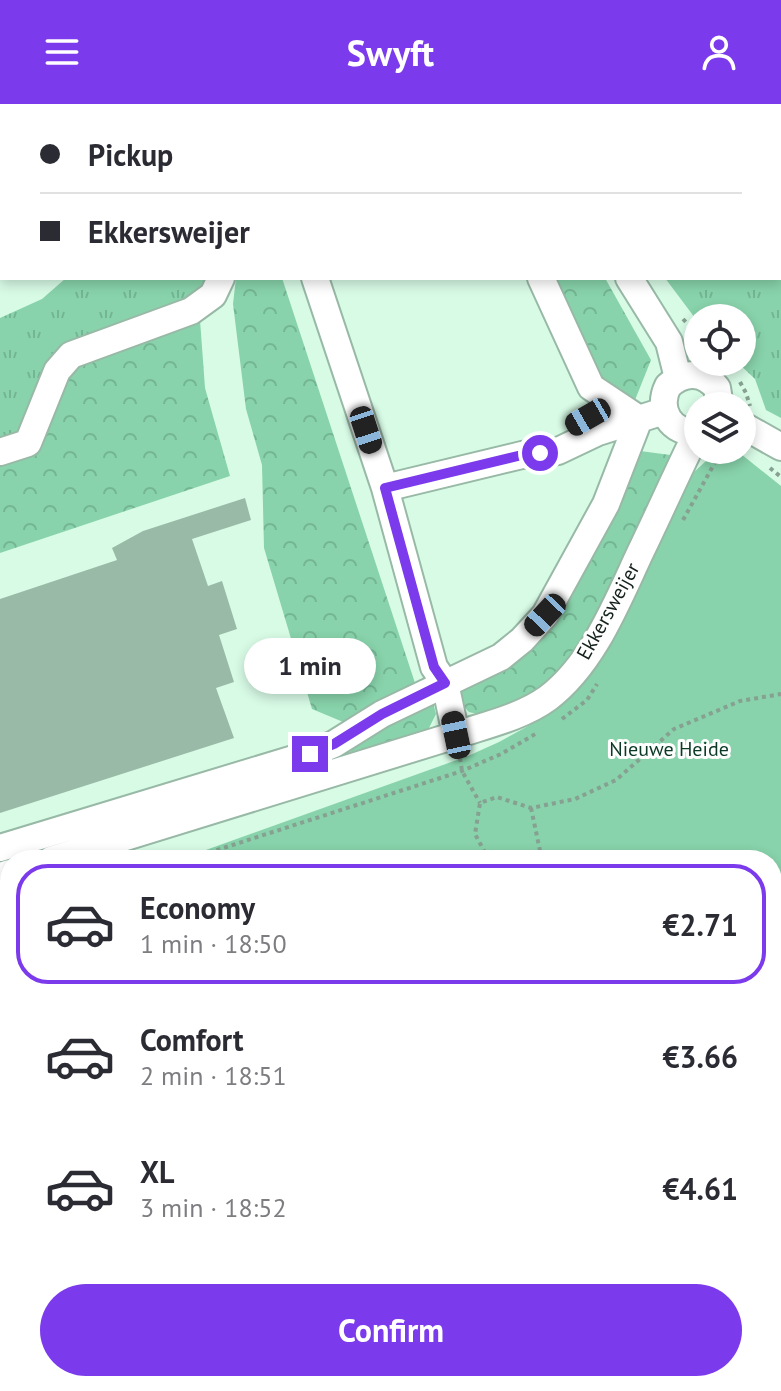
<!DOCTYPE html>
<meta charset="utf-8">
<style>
:root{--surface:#fff;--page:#f7f7f7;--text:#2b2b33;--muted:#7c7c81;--line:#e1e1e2;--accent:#7c3aed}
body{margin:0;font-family:"PT Sans",sans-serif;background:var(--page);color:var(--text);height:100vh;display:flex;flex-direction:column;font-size:30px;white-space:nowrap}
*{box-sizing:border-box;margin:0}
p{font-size:26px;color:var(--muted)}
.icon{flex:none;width:44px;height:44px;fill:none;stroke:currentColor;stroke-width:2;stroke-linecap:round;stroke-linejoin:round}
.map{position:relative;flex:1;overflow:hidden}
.panel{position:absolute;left:0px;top:746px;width:782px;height:542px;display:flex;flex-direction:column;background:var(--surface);border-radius:32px 32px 0 0;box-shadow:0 4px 12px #0003}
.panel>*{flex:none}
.hud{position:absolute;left:0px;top:0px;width:782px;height:176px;box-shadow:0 4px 12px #0003;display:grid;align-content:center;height:176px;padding:0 40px;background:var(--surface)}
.controls{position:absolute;left:684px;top:200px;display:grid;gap:16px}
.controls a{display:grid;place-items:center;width:72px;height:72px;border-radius:50%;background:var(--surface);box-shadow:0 4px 12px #0003;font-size:40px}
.end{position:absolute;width:36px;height:36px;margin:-18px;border:10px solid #7c3aed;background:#fff;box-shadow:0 0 0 4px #fff}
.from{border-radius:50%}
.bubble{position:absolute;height:56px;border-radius:28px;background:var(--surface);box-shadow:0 4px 12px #0003;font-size:26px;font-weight:800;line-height:56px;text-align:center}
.car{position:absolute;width:24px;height:48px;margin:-24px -12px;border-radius:10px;box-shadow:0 0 6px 2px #0007;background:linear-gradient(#222 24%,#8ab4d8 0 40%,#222 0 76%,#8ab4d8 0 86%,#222 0)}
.hud b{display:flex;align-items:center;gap:28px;height:76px;font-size:30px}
.hud b+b{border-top:2px solid var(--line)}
.hud i{width:20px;height:20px;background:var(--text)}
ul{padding:14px 0 0;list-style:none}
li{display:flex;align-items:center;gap:24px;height:120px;margin:0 16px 12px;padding:0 24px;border:4px solid transparent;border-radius:32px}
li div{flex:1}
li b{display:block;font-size:30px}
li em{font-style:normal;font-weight:800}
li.selected{border-color:var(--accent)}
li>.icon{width:72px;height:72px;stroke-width:1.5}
.primary-button{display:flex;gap:16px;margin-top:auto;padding:16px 40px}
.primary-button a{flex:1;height:92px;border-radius:48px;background:var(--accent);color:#fff;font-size:32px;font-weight:800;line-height:92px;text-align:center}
header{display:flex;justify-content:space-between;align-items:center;height:104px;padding:0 40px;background:var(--accent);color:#fff;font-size:36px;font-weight:800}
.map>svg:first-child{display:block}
.grass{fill:url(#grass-tufts)}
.forest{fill:url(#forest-crowns)}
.park{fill:#88d3ab}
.building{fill:#98baa7}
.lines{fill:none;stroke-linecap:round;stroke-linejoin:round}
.minor-casing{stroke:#98b9a6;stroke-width:30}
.path{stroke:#86a091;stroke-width:4;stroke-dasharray:4 4;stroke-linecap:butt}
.minor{stroke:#fff;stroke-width:26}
.route{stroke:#7c3aed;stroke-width:10}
.labels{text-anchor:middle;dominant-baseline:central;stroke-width:6;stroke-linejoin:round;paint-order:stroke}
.street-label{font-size:20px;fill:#14211a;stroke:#fefefe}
.park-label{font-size:20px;fill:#0a3a25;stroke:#fefefe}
</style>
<header><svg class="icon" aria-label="menu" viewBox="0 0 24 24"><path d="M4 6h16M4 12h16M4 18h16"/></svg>Swyft<svg class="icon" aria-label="person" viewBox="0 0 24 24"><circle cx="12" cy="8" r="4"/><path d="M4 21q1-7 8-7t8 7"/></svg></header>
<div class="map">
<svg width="781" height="1287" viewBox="0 0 781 1287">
<defs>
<pattern id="grass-tufts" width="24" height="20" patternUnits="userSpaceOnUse" patternTransform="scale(2)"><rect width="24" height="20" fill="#88d3ab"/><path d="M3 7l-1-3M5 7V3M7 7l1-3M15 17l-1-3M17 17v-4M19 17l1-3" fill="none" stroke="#74b593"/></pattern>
<pattern id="forest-crowns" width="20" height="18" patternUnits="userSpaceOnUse" patternTransform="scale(2)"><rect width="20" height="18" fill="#88d3ab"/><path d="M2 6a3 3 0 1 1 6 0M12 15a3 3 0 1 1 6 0" fill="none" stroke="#74b593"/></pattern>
</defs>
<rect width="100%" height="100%" fill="#d8fbe6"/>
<!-- grass -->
<path class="grass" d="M587 0H781V314L766 306 755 275 737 258H742V214H698V218L665 174H780V2Z
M66 174H210L206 184 19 336 0 342V214L42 195Z"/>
<!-- forest -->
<path class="forest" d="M236 174H282L416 582 348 620 312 605 264 444 262 361 246 305 233 200Z
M552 174H605L651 256 635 296 592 275Z
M198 214 200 216 205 284 230 372 0 449V356L72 258Z
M640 347 678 352 604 499 562 568 515 601 485 612 469 608 452 590 504 565Z
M433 599 436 610 428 626 342 655 383 618Z"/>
<!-- park -->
<path class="park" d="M718 346H736L781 382V1287H0V815L10 812V1278H772V756H178L468 652 499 638 541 615 585 572 694 368Z"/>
<!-- building -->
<path class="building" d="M245 394 251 416 192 435 208 482 222 477 237 525 219 531 234 578 216 584 234 634 0 709V495L117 456 112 444 143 427Z"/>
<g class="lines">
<defs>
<path id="minor" d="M494 0 495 2
M567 0V2
M379 2 380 0
M530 2V0
M315 174 385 384 434 563 445 579 456 631
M541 174 591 283 639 315
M629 174 669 238 678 274
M742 321 781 343
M698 328C671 330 656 306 668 282 684 267 703 267 717 284L720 302
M0 348 28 339 57 267 71 251 191 207 213 191 221 174
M385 384 522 351 558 347 598 328 664 307
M0 744 310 650 334 640 382 610 501 553 522 536 545 511 606 400 639 315
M51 756 456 631C486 621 522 613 548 594 593 560 617 498 640 449 657 414 673 378 690 343L693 329
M0 772 10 769"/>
</defs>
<!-- minor casing -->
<use href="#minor" class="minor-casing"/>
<!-- path -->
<path class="path" d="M683 215 698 231
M740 278 746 289 750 302
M770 364 781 373
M683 416 717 355 741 347
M562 615 587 596 597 580
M460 654 462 667 480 699
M531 704 542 756
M186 756 462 667 501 650 537 629
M489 756 475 730 480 699 497 693 531 704 575 695 616 676 674 625 740 597 781 590
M0 810 10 807
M0 849H10
M772 1003 781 995
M772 1005 781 1004
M0 1128 10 1126
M0 1184 10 1214
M772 1197 781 1199
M31 1278 34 1287
M737 1278 739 1287"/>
<!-- minor -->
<use href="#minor" class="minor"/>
</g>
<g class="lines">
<!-- route -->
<path class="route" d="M310 650 334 640 382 610 445 579 434 563 385 384 522 351 540 349"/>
</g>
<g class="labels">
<!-- street labels -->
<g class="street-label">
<text transform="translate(608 507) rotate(-61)">Ekkersweijer</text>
</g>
<!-- park labels -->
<g class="park-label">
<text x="669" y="645">Nieuwe Heide</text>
</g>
</g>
</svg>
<div class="controls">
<a><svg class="icon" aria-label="locate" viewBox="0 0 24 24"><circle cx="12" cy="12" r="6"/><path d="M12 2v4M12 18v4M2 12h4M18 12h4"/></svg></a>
<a><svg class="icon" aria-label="layers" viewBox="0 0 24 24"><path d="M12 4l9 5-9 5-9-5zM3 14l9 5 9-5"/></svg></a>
</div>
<i class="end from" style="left:540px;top:349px"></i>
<i class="end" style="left:310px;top:650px"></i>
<div class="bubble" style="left:244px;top:534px;width:132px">1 min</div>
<i class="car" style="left:588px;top:313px;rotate:240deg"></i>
<i class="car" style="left:366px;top:326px;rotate:162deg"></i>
<i class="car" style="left:545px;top:511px;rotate:223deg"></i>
<i class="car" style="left:456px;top:631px;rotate:348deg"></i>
<div class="hud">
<b><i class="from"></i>Pickup</b>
<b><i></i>Ekkersweijer</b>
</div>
<section class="panel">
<ul>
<li class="selected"><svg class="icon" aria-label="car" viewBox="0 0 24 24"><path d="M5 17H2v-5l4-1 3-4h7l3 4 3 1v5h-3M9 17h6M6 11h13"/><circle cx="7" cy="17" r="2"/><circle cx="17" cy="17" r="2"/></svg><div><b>Economy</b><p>1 min · 18:50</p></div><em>€2.71</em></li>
<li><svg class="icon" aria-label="car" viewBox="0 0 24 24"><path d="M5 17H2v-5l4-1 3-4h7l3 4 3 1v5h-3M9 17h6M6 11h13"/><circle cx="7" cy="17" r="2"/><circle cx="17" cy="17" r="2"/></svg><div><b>Comfort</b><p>2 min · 18:51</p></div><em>€3.66</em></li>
<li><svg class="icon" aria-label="car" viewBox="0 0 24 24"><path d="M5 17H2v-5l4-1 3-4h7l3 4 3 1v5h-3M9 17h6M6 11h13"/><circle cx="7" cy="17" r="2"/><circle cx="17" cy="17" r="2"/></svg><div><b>XL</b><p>3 min · 18:52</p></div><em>€4.61</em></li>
</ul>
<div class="primary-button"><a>Confirm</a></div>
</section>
</div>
